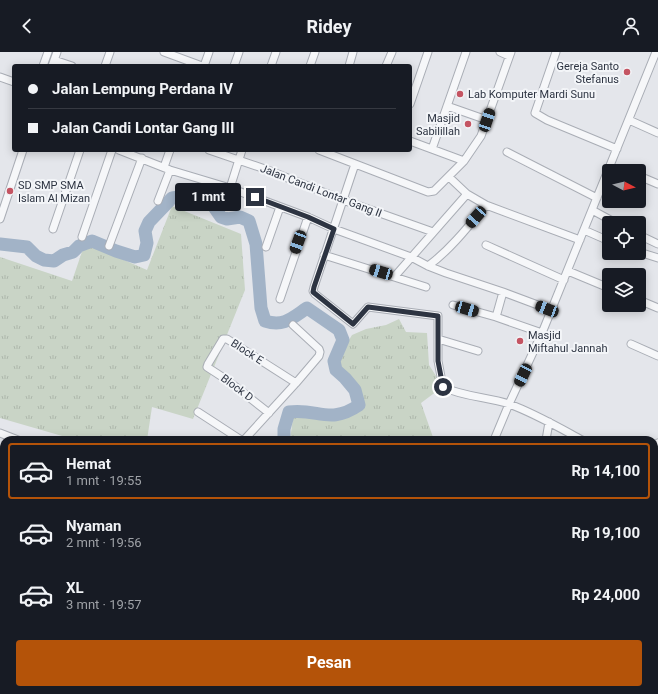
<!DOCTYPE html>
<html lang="id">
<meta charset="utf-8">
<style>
:root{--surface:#171b24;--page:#242831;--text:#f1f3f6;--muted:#9ea1a6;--line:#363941;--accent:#b45309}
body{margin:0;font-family:Roboto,sans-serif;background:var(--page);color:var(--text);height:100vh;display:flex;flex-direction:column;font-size:15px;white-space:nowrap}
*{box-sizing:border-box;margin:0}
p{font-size:13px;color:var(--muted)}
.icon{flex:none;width:22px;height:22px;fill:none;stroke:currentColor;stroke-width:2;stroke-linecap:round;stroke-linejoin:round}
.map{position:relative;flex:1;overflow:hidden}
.sheet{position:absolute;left:0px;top:384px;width:658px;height:258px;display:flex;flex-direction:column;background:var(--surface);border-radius:12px 12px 0 0;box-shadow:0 2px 10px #0003}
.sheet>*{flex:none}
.guide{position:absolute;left:12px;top:12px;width:400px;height:88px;border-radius:4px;box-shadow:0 2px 10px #0003;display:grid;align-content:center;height:88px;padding:0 16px;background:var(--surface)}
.needle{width:26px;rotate:97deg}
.tools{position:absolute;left:602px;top:112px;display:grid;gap:8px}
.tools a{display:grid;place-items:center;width:44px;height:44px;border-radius:4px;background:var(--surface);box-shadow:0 2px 10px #0003;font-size:20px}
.end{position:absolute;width:18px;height:18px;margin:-9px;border:5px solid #2d3442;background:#fff;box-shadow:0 0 0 2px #fff}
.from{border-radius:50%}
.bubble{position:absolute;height:28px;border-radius:4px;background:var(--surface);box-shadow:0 2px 10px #0003;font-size:13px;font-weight:700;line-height:28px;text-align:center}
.car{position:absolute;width:12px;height:24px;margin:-12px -6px;border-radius:5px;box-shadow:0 0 3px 1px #0007;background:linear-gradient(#222 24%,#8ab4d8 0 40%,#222 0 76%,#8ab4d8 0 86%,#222 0)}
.guide b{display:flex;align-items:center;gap:14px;height:38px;font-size:15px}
.guide b+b{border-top:1px solid var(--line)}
.guide i{width:10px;height:10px;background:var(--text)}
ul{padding:7px 0 0;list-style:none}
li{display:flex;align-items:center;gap:12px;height:56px;margin:0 8px 6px;padding:0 8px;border:2px solid transparent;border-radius:4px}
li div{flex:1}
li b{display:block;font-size:15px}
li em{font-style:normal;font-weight:700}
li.active{border-color:var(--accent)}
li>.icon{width:36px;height:36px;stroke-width:1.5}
.primary-button{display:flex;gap:8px;margin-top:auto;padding:8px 16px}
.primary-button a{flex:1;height:46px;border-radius:4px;background:var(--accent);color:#fff;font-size:16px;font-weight:700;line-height:46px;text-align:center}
header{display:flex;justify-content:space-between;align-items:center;height:52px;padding:0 16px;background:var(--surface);font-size:18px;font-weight:700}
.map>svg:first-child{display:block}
.grass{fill:url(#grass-tufts)}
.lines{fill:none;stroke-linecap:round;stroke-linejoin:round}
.river{stroke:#a2b3c7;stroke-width:13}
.minor-casing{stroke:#a9adb5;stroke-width:9}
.minor{stroke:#f6f7f9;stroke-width:7}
.route{stroke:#2d3442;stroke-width:5}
.poi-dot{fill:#c45462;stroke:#f3f5f8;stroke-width:1.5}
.labels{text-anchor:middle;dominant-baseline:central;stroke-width:4;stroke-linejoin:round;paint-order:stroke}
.poi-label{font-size:11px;fill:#2d3442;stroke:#f3f5f8;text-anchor:start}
.street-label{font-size:11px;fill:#2d3442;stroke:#f3f5f8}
</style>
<header><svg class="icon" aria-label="back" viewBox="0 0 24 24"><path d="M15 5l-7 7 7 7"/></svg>Ridey<svg class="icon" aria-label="person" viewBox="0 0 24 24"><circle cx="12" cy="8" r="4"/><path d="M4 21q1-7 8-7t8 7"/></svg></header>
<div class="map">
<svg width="658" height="642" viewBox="0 0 658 642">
<defs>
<pattern id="grass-tufts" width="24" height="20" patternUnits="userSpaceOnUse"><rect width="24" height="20" fill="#c9d4c6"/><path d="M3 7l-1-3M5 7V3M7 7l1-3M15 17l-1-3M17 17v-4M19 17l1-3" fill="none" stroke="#adb7ab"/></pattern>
</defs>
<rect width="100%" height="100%" fill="#e4e6eb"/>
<!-- grass -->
<path class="grass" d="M172 154 241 182 245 238 193 367 152 355 147 388H76L0 366V205L72 229 85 191 147 218Z
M399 267 406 280 427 281 429 313 438 327 437 339 421 351 434 388H290L293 366C307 359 311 367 324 367 336 368 348 364 359 360 361 358 362 354 363 351 363 337 347 323 338 315V306L352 283 366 277 386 273Z"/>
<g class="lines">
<!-- river -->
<path class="river" d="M0 192 27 195 36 204 44 208 54 209 63 203 73 200 79 194 92 189 116 199 135 205 144 203 147 191 145 179 149 170 172 146 186 144 198 145 212 152 221 165 227 167 240 165 249 169 256 192 261 256 265 269C284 275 292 266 307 256L339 278 343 288 334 309 336 318 345 326 355 338 359 353C330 373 318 356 289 360L284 377V388
M482 638V642"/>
<defs>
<path id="minor" d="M164 0 202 14
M500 0 509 4
M556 0 535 61 547 68 617 97
M54 8 72 14
M43 14 48 0
M52 14 57 0
M105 14 110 0
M204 14 209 0
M234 14 239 0
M271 14 276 0
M310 14 315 0
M349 14 353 0
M386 14 392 0
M0 25 14 30
M410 52 428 0
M447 54 487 68
M629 68 658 81
M410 89 464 109
M432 97 466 0
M119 98 170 118 230 136 308 165 334 177 411 205 428 214 446 221 503 240 551 258
M209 98 265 117 343 148 433 180
M319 98 428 140 434 139 464 109 481 84 511 0
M507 100 597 146
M355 112 314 235 313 239 315 242 353 272 368 255 438 264V309L443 335C464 345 488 345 509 352 534 361 558 375 582 388
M610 114 625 119
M164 115 170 98
M639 124 658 132
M449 125 467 142 486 153 580 188
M230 136 242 98
M158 149 170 118
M592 158 616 171
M0 167 23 98
M53 177 80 98
M584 178 609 189
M639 183 658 192
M82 185 112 98
M486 193 564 228
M109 194 142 106
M266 195 280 155
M639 200 658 206
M324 203 426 235
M428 214C450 198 468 175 486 153
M568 219 609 236
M395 224 467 142
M280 247 308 165
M639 248 658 256
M453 253 496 265 542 281
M496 265 503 240
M438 287 478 299
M631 292 658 304
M198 360 241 388
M269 361 227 328 207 315 208 312 223 287H227L296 331
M0 381 18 388
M244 388 296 331 319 304 320 300 319 297 293 273
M494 388 509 352 542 281 656 0
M546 388 549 370
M654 397 658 391
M0 460 4 463
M0 513 4 515
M0 574 4 567
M654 636 658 624
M332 638 343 642
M446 638 459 642
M514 638 524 642
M86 641 91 642
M21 642 25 638
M131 642 132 638
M247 642 249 638
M287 642 289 638
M353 642 354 638
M471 642 474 638
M596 642 597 638"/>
</defs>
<!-- minor casing -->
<use href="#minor" class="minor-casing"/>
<!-- minor -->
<use href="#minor" class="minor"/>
</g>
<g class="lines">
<!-- route -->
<path class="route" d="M255 145 308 165 334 177 314 235 313 240 353 272 368 255 438 264V309L443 335"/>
</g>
<!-- markers -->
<g class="poi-dot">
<circle cx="627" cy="20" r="4"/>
<circle cx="460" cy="42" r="4"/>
<circle cx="468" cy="72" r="4"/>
<circle cx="10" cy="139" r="4"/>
<circle cx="520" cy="289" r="4"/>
</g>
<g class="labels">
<!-- poi labels -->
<g class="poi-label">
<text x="619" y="14" text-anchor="end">Gereja Santo<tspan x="619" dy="13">Stefanus</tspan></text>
<text x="468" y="42">Lab Komputer Mardi Sunu</text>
<text x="460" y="66" text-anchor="end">Masjid<tspan x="460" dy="13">Sabilillah</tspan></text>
<text x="18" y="133">SD SMP SMA<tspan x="18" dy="13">Islam Al Mizan</tspan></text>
<text x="528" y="283">Masjid<tspan x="528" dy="13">Miftahul Jannah</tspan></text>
</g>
<!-- street labels -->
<g class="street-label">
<text transform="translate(321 139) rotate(21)">Jalan Candi Lontar Gang II</text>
<text transform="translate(247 300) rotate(33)">Block E</text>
<text transform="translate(237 336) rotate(37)">Block D</text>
</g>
</g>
</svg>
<div class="tools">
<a><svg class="needle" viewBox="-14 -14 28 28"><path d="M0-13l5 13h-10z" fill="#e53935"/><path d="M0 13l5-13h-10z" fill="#9ea1a6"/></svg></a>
<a><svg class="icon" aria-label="locate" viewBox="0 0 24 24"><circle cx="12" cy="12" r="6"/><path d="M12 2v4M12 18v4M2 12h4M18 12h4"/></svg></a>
<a><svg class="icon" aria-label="layers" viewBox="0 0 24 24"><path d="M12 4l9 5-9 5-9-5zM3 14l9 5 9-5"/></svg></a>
</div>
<i class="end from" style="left:443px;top:335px"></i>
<i class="end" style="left:255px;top:145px"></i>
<div class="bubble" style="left:175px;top:131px;width:66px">1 mnt</div>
<i class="car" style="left:487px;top:68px;rotate:19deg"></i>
<i class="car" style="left:476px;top:165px;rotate:221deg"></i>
<i class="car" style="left:298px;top:190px;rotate:200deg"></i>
<i class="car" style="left:381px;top:220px;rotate:287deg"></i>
<i class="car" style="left:467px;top:257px;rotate:106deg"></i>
<i class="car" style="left:547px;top:257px;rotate:291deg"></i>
<i class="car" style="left:523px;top:323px;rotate:206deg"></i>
<div class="guide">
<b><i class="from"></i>Jalan Lempung Perdana IV</b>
<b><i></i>Jalan Candi Lontar Gang III</b>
</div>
<section class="sheet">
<ul>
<li class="active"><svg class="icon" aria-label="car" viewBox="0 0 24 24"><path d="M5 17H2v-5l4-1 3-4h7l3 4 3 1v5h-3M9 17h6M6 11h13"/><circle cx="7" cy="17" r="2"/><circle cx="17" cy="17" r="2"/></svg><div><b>Hemat</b><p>1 mnt · 19:55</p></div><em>Rp 14,100</em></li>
<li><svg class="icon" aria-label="car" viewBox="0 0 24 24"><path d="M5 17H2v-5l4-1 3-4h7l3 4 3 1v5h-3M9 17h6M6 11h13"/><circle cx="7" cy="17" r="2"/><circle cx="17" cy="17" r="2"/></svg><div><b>Nyaman</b><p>2 mnt · 19:56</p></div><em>Rp 19,100</em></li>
<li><svg class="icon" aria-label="car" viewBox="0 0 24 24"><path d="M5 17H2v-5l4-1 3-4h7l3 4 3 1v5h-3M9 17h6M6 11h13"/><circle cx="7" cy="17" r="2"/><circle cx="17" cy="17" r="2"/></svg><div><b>XL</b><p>3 mnt · 19:57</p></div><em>Rp 24,000</em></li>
</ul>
<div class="primary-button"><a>Pesan</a></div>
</section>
</div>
